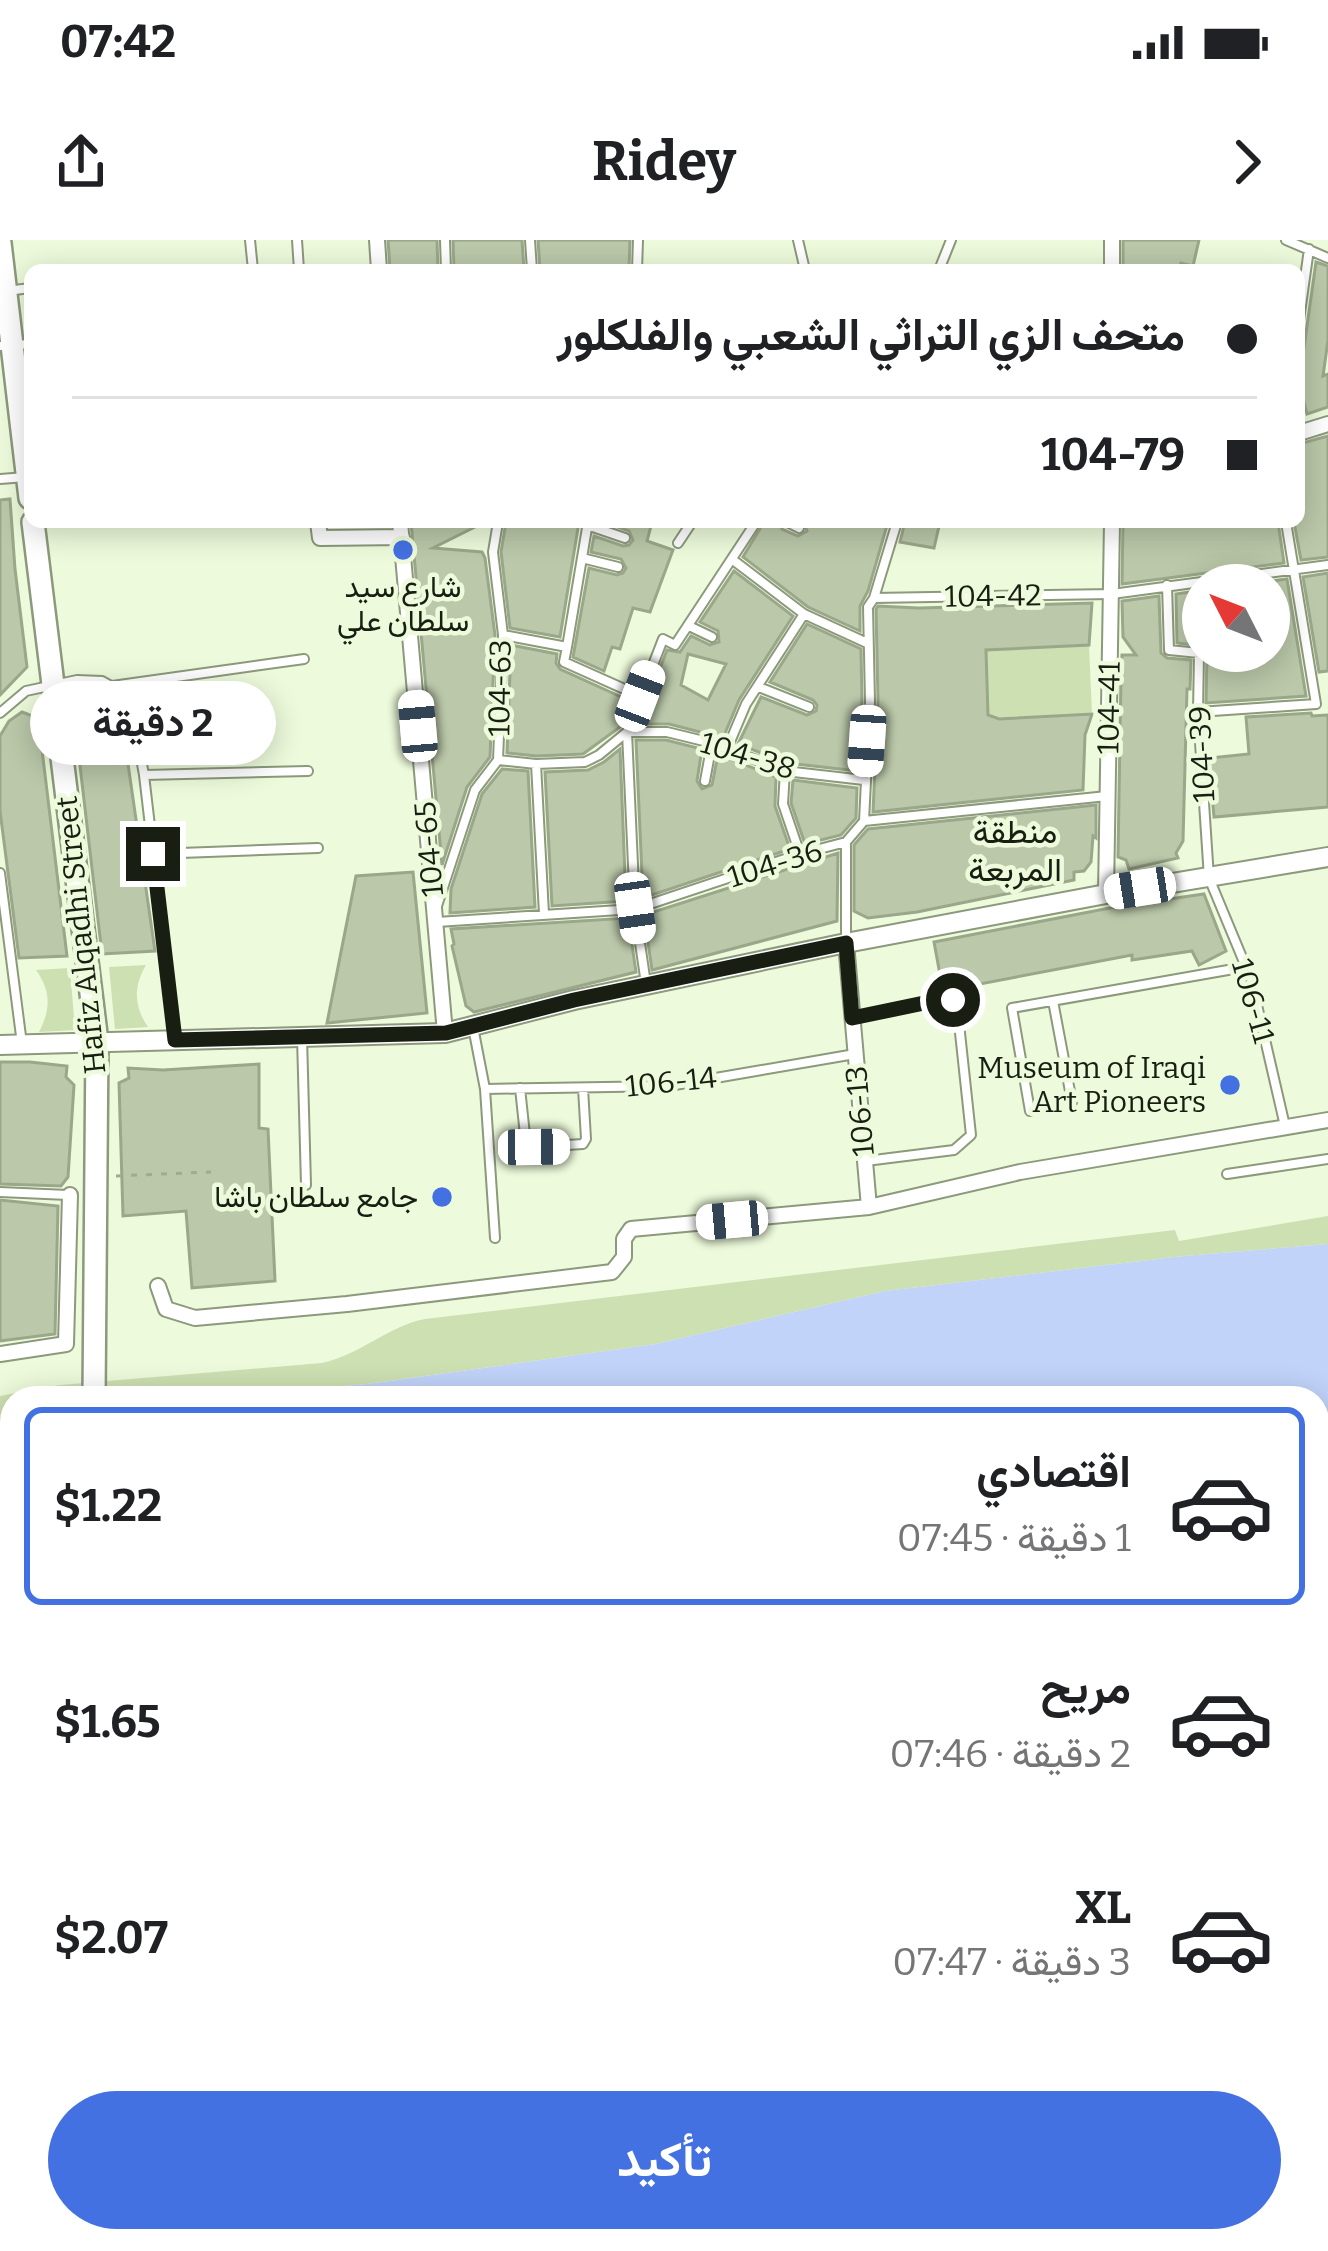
<!DOCTYPE html>
<html lang="ar">
<meta charset="utf-8">
<style>
:root{--surface:#fff;--page:#f6f6f6;--text:#202124;--muted:#757577;--line:#e0e0e0;--accent:#4471e2}
body{margin:0;font-family:Bitter,Vazirmatn,serif;background:var(--page);color:var(--text);direction:rtl;height:100vh;display:flex;flex-direction:column;font-size:45px;white-space:nowrap}
*{box-sizing:border-box;margin:0}
p{font-size:39px;color:var(--muted)}
.icon{flex:none;width:66px;height:66px;fill:none;stroke:currentColor;stroke-width:2;stroke-linecap:round;stroke-linejoin:round}
.map{position:relative;flex:1;overflow:hidden;direction:ltr}
.drawer{position:absolute;left:0px;top:1146px;width:1329px;height:867px;display:flex;flex-direction:column;background:var(--surface);border-radius:36px 36px 0 0;box-shadow:0 6px 30px #0003;direction:rtl}
.drawer>*{flex:none}
.top-card{position:absolute;left:24px;top:24px;width:1281px;height:264px;border-radius:18px;box-shadow:0 6px 30px #0003;direction:rtl;display:grid;align-content:center;height:264px;padding:0 48px;background:var(--surface)}
.needle{width:78px;rotate:312deg}
.fabs{position:absolute;left:1182px;top:324px;display:grid;gap:24px}
.fabs a{display:grid;place-items:center;width:108px;height:108px;border-radius:50%;background:var(--surface);box-shadow:0 6px 30px #0003;font-size:60px}
.end{position:absolute;width:54px;height:54px;margin:-27px;border:15px solid #191e12;background:#fff;box-shadow:0 0 0 6px #fff}
.from{border-radius:50%}
.bubble{position:absolute;height:84px;border-radius:42px;background:var(--surface);box-shadow:0 6px 30px #0003;font-size:39px;font-weight:700;line-height:84px;text-align:center;direction:rtl}
.car{position:absolute;width:36px;height:72px;margin:-36px -18px;border-radius:15px;box-shadow:0 0 9px 3px #0007;background:linear-gradient(#fff 24%,#345 0 40%,#fff 0 76%,#345 0 86%,#fff 0)}
.top-card b{display:flex;align-items:center;gap:42px;height:114px;font-size:45px}
.top-card b+b{border-top:3px solid var(--line)}
.top-card i{width:30px;height:30px;background:var(--text)}
ul{padding:21px 0 0;list-style:none}
li{display:flex;align-items:center;gap:36px;height:198px;margin:0 24px 18px;padding:0 24px;border:6px solid transparent;border-radius:18px}
li div{flex:1}
li b{display:block;font-size:45px}
li em{font-style:normal;font-weight:700}
li.selected{border-color:var(--accent)}
li>.icon{width:108px;height:108px;stroke-width:1.5}
.button{display:flex;gap:24px;margin-top:auto;padding:24px 48px}
.button a{flex:1;height:138px;border-radius:72px;background:var(--accent);color:#fff;font-size:48px;font-weight:700;line-height:138px;text-align:center}
.status{display:flex;justify-content:space-between;align-items:center;height:84px;padding:0 60px;background:var(--surface);direction:ltr}
.status svg{height:33px;fill:currentColor}
header{display:flex;justify-content:space-between;align-items:center;height:156px;padding:0 48px;background:var(--surface);font-size:54px;font-weight:700}
.map>svg:first-child{display:block}
.green{fill:#cde0b2}
.water{fill:#c1d3f9}
.lines{fill:none;stroke-linecap:round;stroke-linejoin:round}
.ferry{stroke:#2e4c95;stroke-width:3;stroke-dasharray:15 12;stroke-linecap:butt}
.building{fill:#bbc8a9;stroke:#9ba78a;stroke-width:3;fill-rule:evenodd}
.service-casing{stroke:#8c997c;stroke-width:12}
.minor-casing{stroke:#8c997c;stroke-width:18}
.secondary-casing{stroke:#8c997c;stroke-width:22}
.primary-casing{stroke:#8c997c;stroke-width:26}
.path{stroke:#a1ab93;stroke-width:3;stroke-dasharray:6 9;stroke-linecap:butt}
.service{stroke:#fff;stroke-width:8}
.minor{stroke:#fff;stroke-width:14}
.secondary{stroke:#fff;stroke-width:18}
.primary{stroke:#fff;stroke-width:21}
.route{stroke:#191e12;stroke-width:15}
.poi-dot{fill:#4471e2;stroke:#edfadb;stroke-width:4.5}
.labels{text-anchor:middle;dominant-baseline:central;stroke-width:9;stroke-linejoin:round;paint-order:stroke}
.poi-label{font-size:30px;fill:#191e12;stroke:#edfadb;text-anchor:end}
.street-label{font-size:30px;fill:#191e12;stroke:#edfadb}
.neighbourhood-label{font-size:33px;fill:#191e12;stroke:#edfadb}
</style>
<div class="status"><b>07:42</b><svg viewBox="0 0 49 12"><path d="M0 12V9h3v3zM5 12V6h3v6zM10 12V3h3v9zM15 12V0h3v12zM26 1h20v11H26zM47 4h2v5h-2z"/></svg></div>
<header><svg class="icon" aria-label="forward" viewBox="0 0 24 24"><path d="M9 5l7 7-7 7"/></svg>Ridey<svg class="icon" aria-label="share" viewBox="0 0 24 24"><path d="M12 15V3M7 8l5-5 5 5M5 13v7h14v-7"/></svg></header>
<div class="map">
<svg width="1328" height="2011" viewBox="0 0 1328 2011">
<rect width="100%" height="100%" fill="#edfadb"/>
<!-- green -->
<path class="green" d="M1089 405 1092 474 989 479 986 410Z
M146 725C133 747 134 767 148 787L115 789 109 727Z
M70 728 75 790 39 792C51 769 51 751 36 730Z
M1328 976V1004L1184 1016 885 1051 656 1104 367 1144 284 1151 253 1158H12V1199L0 1200V1156L60 1145 322 1123C360 1115 388 1086 425 1079L1175 990 1179 1001Z"/>
<!-- water -->
<path class="water" d="M1328 1004V1686L1317 1687V1158H253L284 1151 368 1144 656 1104 885 1051 1184 1016Z
M12 1199V1783H0V1200Z"/>
<g class="lines">
<!-- ferry -->
<path class="ferry" d="M1317 1299 1328 1298
M1317 1319 1328 1318
M1317 1338H1328
M1317 1360 1328 1359
M1317 1380 1328 1379
M0 1398 12 1397
M1317 1399 1328 1398
M0 1419 12 1418
M1317 1420 1328 1419
M0 1438 12 1437
M1317 1440 1328 1439
M0 1459 12 1458
M0 1479 12 1478
M0 1499 12 1498
M0 1520 12 1519
M0 1540 12 1538"/>
</g>
<!-- building -->
<path class="building" d="M388 0H437L438 30H390Z
M453 0H522L524 30H454Z
M538 0H630L629 30H540Z
M1123 0H1199L1193 26 1181 23 1179 30H1123Z
M1316 22 1328 26V100L1323 136 1328 134V167L1307 174 1299 143Z
M1328 196V317L1301 320 1294 282H1299V204Z
M10 259 15 329 27 427 0 455V260Z
M411 282H485L433 308 482 312 485 318 495 395 490 517 467 547 442 625Z
M506 282H579L560 397 510 388 501 312Z
M604 282H652L647 301 673 310 650 372 633 368 620 409 612 407 604 431 573 417 589 328 617 335 623 333 626 328 621 319 591 312 594 296 623 306 629 305 633 300 629 291Z
M764 282H779L782 289 798 296 807 291 804 282H888L868 351 860 366V391L808 367 743 317Z
M905 282H940L934 308 900 302Z
M1123 282H1278L1284 323 1122 344Z
M734 331 793 376 739 460 723 498 669 484H639L667 410 680 412 691 396 710 405 719 402 718 391 700 382ZM688 414 726 424 708 460 681 445Z
M1328 333V431L1319 432 1303 337Z
M1287 339 1306 456 1206 463 1207 411H1269V345H1241Z
M1203 350V406L1177 403 1176 354Z
M1159 356 1161 413 1167 418 1191 420 1190 449H1187L1183 601 1176 613 1178 618 1129 629 1126 620 1118 617 1121 436 1122 415H1136L1123 397 1122 361Z
M1092 363 1089 405 986 410 988 475 999 479 1092 474 1085 495 1083 550 873 572 878 461 876 369 878 366 919 368Z
M807 384 861 409 862 461 858 531 787 523 738 504 761 457 807 475 816 471 817 465 813 460 770 442Z
M511 405 557 414 556 423 560 429 630 461 620 487 583 514 536 516 507 513Z
M88 467 96 468 112 480 119 490 127 517 155 711 102 714 75 483 77 474Z
M22 472 35 477 39 485 67 716 19 718 0 571V496L9 481Z
M1311 473 1312 476 1328 475V567L1214 577 1209 518 1249 514 1246 477Z
M636 500H666L702 509 697 541 702 549 712 545 718 514 776 537 775 566 790 609 643 658Z
M620 509 626 661 552 666 545 532 588 530 604 522Z
M502 529 528 531 535 667 450 673 451 649 482 554Z
M793 540 857 548 856 578 841 595 805 604 791 563Z
M1096 565V598L1093 596 1091 622 1084 631 1074 632V640L917 672 868 678 854 671V605L868 589Z
M838 613 837 681 652 730 644 675Z
M413 632 427 773 327 783 356 636Z
M1204 654 1226 711 1199 725 1192 711 1132 720V715L943 751 934 702 1115 667Z
M628 678 636 732 474 772 466 766 452 706 454 704 451 689Z
M0 822H30L67 826 66 837 74 845 68 937 61 946 0 944Z
M259 824V888L268 889 275 1041 192 1048 186 971 123 976 119 843 129 838 128 828 163 830Z
M0 960 58 966 55 1094 0 1101Z"/>
<g class="lines">
<defs>
<path id="service" d="M250 0 253 30
M297 0 299 30
M445 0 446 30
M530 0 532 30
M798 0 805 30
M1286 0 1328 18
M637 30 638 0
M939 30 951 0
M7 51 30 48
M1299 80 1309 9
M0 106 30 104
M0 239 26 237
M787 282 799 288
M587 285 625 298
M678 303 692 282
M582 318 618 327
M733 320 804 374 867 403
M1167 345 1169 410 1199 413 1198 472 1209 638 1251 739 1285 886
M874 358 1112 354 1328 325
M689 386 712 397
M503 395 567 407 564 422 640 456
M567 407 588 282
M112 446 304 419
M759 447 809 467
M1198 472 1316 464 1286 282
M0 473 26 451 77 440 102 441 111 446 132 468 144 535 175 798
M727 509 746 464 804 374
M498 520 536 524 585 522 599 515 627 492H667L712 503 785 531 864 540
M536 524 544 674
M785 531 783 564 800 614
M144 535 308 531
M705 541 712 503
M864 581 870 461 868 367 874 358 897 282
M153 614 318 608
M0 633 22 804
M437 666 475 550 498 520 503 395 493 312 498 282
M437 682 635 669 800 614 846 602 864 581 1107 556
M846 702V602
M646 744 635 669 627 492 663 399 675 405 756 282
M1053 761 1072 862
M853 778 948 758 957 765 971 895 954 910 866 921
M473 787 485 849 495 998
M302 797 306 945
M520 848 525 895 534 907 583 904 586 899 583 848
M485 849 669 846 855 814
M1030 871 1012 768 1245 727
M1227 934 1328 919
M0 952 68 955
M0 1827 12 1826
M121 2011V2001"/>
<path id="minor" d="M377 0 379 30
M1112 0V30
M1299 193 1328 184
M318 282 320 298 402 297
M400 282 445 793
M1106 654 1112 282
M846 703 869 967
M158 1046 166 1069 195 1078 347 1064 612 1032 624 1017V999L631 989 869 967 1020 932 1328 880
M0 1114 66 1104 70 955
M359 2011 360 2001"/>
<path id="secondary" d="M0 805 445 793 574 760 846 703 1106 654 1328 617"/>
<path id="primary" d="M0 3 30 258
M33 282 97 802 94 1158
M90 2001V2011"/>
</defs>
<!-- service casing -->
<use href="#service" class="service-casing"/>
<!-- minor casing -->
<use href="#minor" class="minor-casing"/>
<!-- secondary casing -->
<use href="#secondary" class="secondary-casing"/>
<!-- primary casing -->
<use href="#primary" class="primary-casing"/>
<!-- path -->
<path class="path" d="M116 936 211 932"/>
<!-- service -->
<use href="#service" class="service"/>
<!-- minor -->
<use href="#minor" class="minor"/>
<!-- secondary -->
<use href="#secondary" class="secondary"/>
<!-- primary -->
<use href="#primary" class="primary"/>
</g>
<g class="lines">
<!-- route -->
<path class="route" d="M153 614 175 800 446 793 574 760 846 703 852 778 948 758 953 760"/>
</g>
<!-- markers -->
<g class="poi-dot">
<circle cx="403" cy="310" r="12"/>
<circle cx="1230" cy="845" r="12"/>
<circle cx="442" cy="957" r="12"/>
</g>
<g class="labels">
<!-- poi labels -->
<g class="poi-label">
<text x="403" y="347" text-anchor="middle">شارع سيد<tspan x="403" dy="34">سلطان علي</tspan></text>
<text x="1206" y="828">Museum of Iraqi<tspan x="1206" dy="34">Art Pioneers</tspan></text>
<text x="418" y="957">جامع سلطان باشا</text>
</g>
<!-- street labels -->
<g class="street-label">
<text transform="translate(993 356) rotate(-1)">104-42</text>
<text transform="translate(500 448) rotate(-89)">104-63</text>
<text transform="translate(1109 468) rotate(-89)">104-41</text>
<text transform="translate(1202 514) rotate(-93)">104-39</text>
<text transform="translate(748 516) rotate(17)">104-38</text>
<text transform="translate(429 609) rotate(-95)">104-65</text>
<text transform="translate(775 624) rotate(-17)">104-36</text>
<text transform="translate(81 695) rotate(-96)">Hafiz Alqadhi Street</text>
<text transform="translate(1253 761) rotate(74)">106-11</text>
<text transform="translate(671 842) rotate(-6)">106-14</text>
<text transform="translate(860 871) rotate(-95)">106-13</text>
</g>
<!-- neighbourhood labels -->
<g class="neighbourhood-label">
<text x="1015" y="592">منطقة<tspan x="1015" dy="38">المربعة</tspan></text>
</g>
</g>
</svg>
<div class="fabs">
<a><svg class="needle" viewBox="-14 -14 28 28"><path d="M0-13l5 13h-10z" fill="#e53935"/><path d="M0 13l5-13h-10z" fill="#757577"/></svg></a>
</div>
<i class="end from" style="left:953px;top:760px"></i>
<i class="end" style="left:153px;top:614px"></i>
<div class="bubble" style="left:30px;top:441px;width:246px">2 دقيقة</div>
<i class="car" style="left:640px;top:456px;rotate:21deg"></i>
<i class="car" style="left:418px;top:486px;rotate:355deg"></i>
<i class="car" style="left:867px;top:501px;rotate:184deg"></i>
<i class="car" style="left:1140px;top:648px;rotate:261deg"></i>
<i class="car" style="left:635px;top:668px;rotate:172deg"></i>
<i class="car" style="left:534px;top:907px;rotate:89deg"></i>
<i class="car" style="left:732px;top:980px;rotate:265deg"></i>
<div class="top-card">
<b><i class="from"></i>متحف الزي التراثي الشعبي والفلكلور</b>
<b><i></i>104-79</b>
</div>
<section class="drawer">
<ul>
<li class="selected"><svg class="icon" aria-label="car" viewBox="0 0 24 24"><path d="M5 17H2v-5l4-1 3-4h7l3 4 3 1v5h-3M9 17h6M6 11h13"/><circle cx="7" cy="17" r="2"/><circle cx="17" cy="17" r="2"/></svg><div><b>اقتصادي</b><p>1 دقيقة · 07:45</p></div><em>$1.22</em></li>
<li><svg class="icon" aria-label="car" viewBox="0 0 24 24"><path d="M5 17H2v-5l4-1 3-4h7l3 4 3 1v5h-3M9 17h6M6 11h13"/><circle cx="7" cy="17" r="2"/><circle cx="17" cy="17" r="2"/></svg><div><b>مريح</b><p>2 دقيقة · 07:46</p></div><em>$1.65</em></li>
<li><svg class="icon" aria-label="car" viewBox="0 0 24 24"><path d="M5 17H2v-5l4-1 3-4h7l3 4 3 1v5h-3M9 17h6M6 11h13"/><circle cx="7" cy="17" r="2"/><circle cx="17" cy="17" r="2"/></svg><div><b>XL</b><p>3 دقيقة · 07:47</p></div><em>$2.07</em></li>
</ul>
<div class="button"><a>تأكيد</a></div>
</section>
</div>
